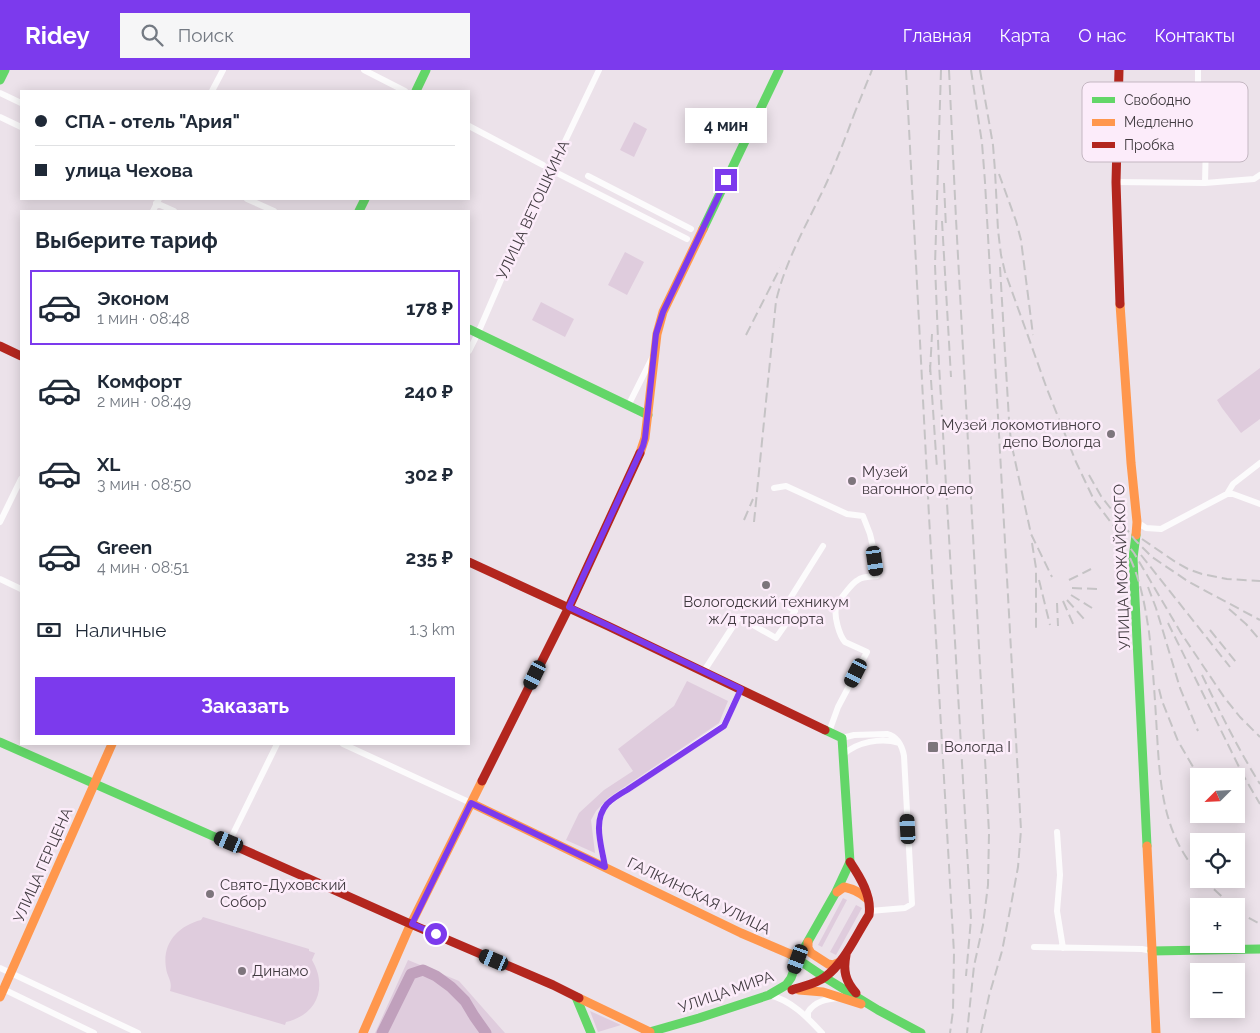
<!DOCTYPE html>
<html lang="ru">
<meta charset="utf-8">
<style>
:root{--surface:#fff;--page:#f6f6f7;--text:#1f2937;--muted:#747a83;--line:#e0e1e3;--accent:#7c3aed}
body{margin:0;font-family:Raleway,sans-serif;background:var(--page);color:var(--text);height:100vh;display:flex;flex-direction:column;font-size:19px;white-space:nowrap}
*{box-sizing:border-box;margin:0}
p{font-size:16px;color:var(--muted)}
.icon{flex:none;width:28px;height:28px;fill:none;stroke:currentColor;stroke-width:2;stroke-linecap:round;stroke-linejoin:round}
.map{position:relative;flex:1;overflow:hidden}
.sheet{position:absolute;left:20px;top:140px;width:450px;height:535px;display:flex;flex-direction:column;background:var(--surface);border-radius:0px;box-shadow:0 2px 12px #0003}
.sheet>*{flex:none}
.banner{position:absolute;left:20px;top:20px;width:450px;height:110px;border-radius:0px;box-shadow:0 2px 12px #0003;display:grid;align-content:center;height:110px;padding:0 15px;background:var(--surface)}
.needle{width:32px;rotate:246deg}
.controls{position:absolute;left:1190px;top:698px;display:grid;gap:10px}
.controls a{display:grid;place-items:center;width:55px;height:55px;border-radius:0px;background:var(--surface);box-shadow:0 2px 12px #0003;font-size:25px}
.end{position:absolute;width:22px;height:22px;margin:-11px;border:6px solid #7c3aed;background:#fff;box-shadow:0 0 0 2px #fff}
.from{border-radius:50%}
.bubble{position:absolute;height:35px;border-radius:0px;background:var(--surface);box-shadow:0 2px 12px #0003;font-size:16px;font-weight:700;line-height:35px;text-align:center}
.car{position:absolute;width:15px;height:30px;margin:-15px -8px;border-radius:6px;box-shadow:0 0 4px 1px #0007;background:linear-gradient(#222 24%,#8ab4d8 0 40%,#222 0 76%,#8ab4d8 0 86%,#222 0)}
.banner b{display:flex;align-items:center;gap:18px;height:48px;font-size:19px}
.banner b+b{border-top:1px solid var(--line)}
.banner i{width:12px;height:12px;background:var(--text)}
ul{padding:0;list-style:none}
li{display:flex;align-items:center;gap:15px;height:75px;margin:0 10px 8px;padding:0 5px;border:2px solid transparent;border-radius:0px}
li div{flex:1}
li b{display:block;font-size:19px}
li em{font-style:normal;font-weight:700}
li.current{border-color:var(--accent)}
li>.icon{width:45px;height:45px;stroke-width:1.5}
h2{padding:0 15px;font-size:22px;line-height:60px}
.pay{display:flex;align-items:center;gap:12px;height:55px;padding:0 15px;font-size:19px}
.pay p{margin-inline-start:auto}
.cta{display:flex;gap:10px;margin-top:auto;padding:10px 15px}
.cta a{flex:1;height:58px;border-radius:0px;background:var(--accent);color:#fff;font-size:20px;font-weight:700;line-height:58px;text-align:center}
header{display:flex;align-items:center;gap:30px;box-sizing:border-box;height:70px;padding:0 25px;background:var(--accent);color:#fff}
header strong{font-size:24px}
nav{display:flex;gap:28px;margin-inline-start:auto;font-size:18px}
.search{width:350px;height:45px;background:var(--page);display:flex;align-items:center;gap:12px;box-sizing:border-box;padding:0 18px;border-radius:0px;color:var(--muted);font-size:19px}
.map>svg:first-child{display:block}
.green{fill:#dfccdd}
.lines{fill:none;stroke-linecap:round;stroke-linejoin:round}
.river{stroke:#c0a0bc;stroke-width:11}
.street{stroke:#fcfbfc;stroke-width:6}
.fast{stroke:#63d668;stroke-width:9}
.slow{stroke:#ff974d;stroke-width:9}
.jam{stroke:#b3261e;stroke-width:9}
.rail{stroke:#c5c3c5;stroke-width:2;stroke-dasharray:10 5;stroke-linecap:butt}
.route{stroke:#7c3aed;stroke-width:6}
.poi-dot{fill:#7d757c;stroke:#fcecfa;stroke-width:2}
.labels{text-anchor:middle;dominant-baseline:central;stroke-width:5;stroke-linejoin:round;paint-order:stroke}
.street-label{font-size:15px;fill:#413b40;stroke:#fcecfa}
.poi-label{font-size:15px;fill:#413b40;stroke:#fcecfa;text-anchor:start}
.key{fill:#fcecfa;stroke:#c4b7c2;stroke-width:1}
.key-label{font-size:14px;fill:#413b40}
</style>
<header>
<strong>Ridey</strong>
<div class="search"><svg class="icon" aria-label="search" viewBox="0 0 24 24"><circle cx="10" cy="10" r="6"/><path d="M15 15l6 6"/></svg>Поиск</div>
<nav><a>Главная</a><a>Карта</a><a>О нас</a><a>Контакты</a></nav>
</header>
<div class="map">
<svg width="1260" height="963" viewBox="0 0 1260 963">
<rect width="100%" height="100%" fill="#ece2ea"/>
<!-- green -->
<path class="green" d="M634 52 647 59 634 87 620 80Z
M625 182 644 192 627 225 608 215Z
M541 232 574 249 565 267 532 250Z
M1260 298V349L1241 363 1222 338 1217 330Z
M687 611 728 631 719 653 608 728 596 741 591 750 595 783 566 770 579 743 604 720 633 701 618 679 674 636Z
M843 828 847 830 822 877 818 875Z
M856 835 862 838 836 885 830 882Z
M203 847 309 879V881L315 883 312 890C328 917 317 945 286 952L285 955 170 921C173 911 167 907 166 898 162 873 178 856 201 850Z
M408 890 459 911 505 963H375Z
M590 941 621 955 598 962Z"/>
<g class="lines">
<!-- river -->
<path class="river" d="M382 963 411 904 423 900 436 906 451 917 465 931 474 946 486 963"/>
<!-- street -->
<path class="street" d="M364 0 405 21
M1198 0V21L1207 28 1205 113
M212 21 223 0
M0 23 21 33
M0 47 21 57
M469 56 543 95
M559 104 687 169
M588 106 691 159
M1116 112 1205 113 1254 109 1260 105
M247 129 274 141
M156 133 174 141
M153 141 159 129
M469 281 478 263 519 168 599 0
M628 336 652 288
M774 418 786 416 847 444 863 446 870 464 873 477 877 506C871 507 863 506 858 510 853 512 837 532 836 538 834 546 839 565 845 572L867 582 838 637 829 662
M1227 424 1233 414 1260 393
M0 452 21 409
M1137 452 1146 458 1161 459 1227 424H1233L1260 434
M0 509 21 519
M704 601 739 547 776 568 795 541 786 535 823 476
M842 668 854 665 887 664C898 667 902 675 904 686L912 834 905 838 870 841 869 845
M343 674 471 733
M843 685C856 672 882 667 899 673
M1057 762 1060 805 1057 841 1063 878
M229 772 277 674
M605 797C602 777 592 751 607 734 613 729 620 724 627 720L724 655 741 619
M1034 877 1142 879 1152 881
M0 898 138 963
M1 918 94 963
M769 925C791 930 807 947 822 963
M808 947V942C815 931 827 929 839 928"/>
<!-- fast -->
<path class="fast" d="M0 10 5 0
M416 21 426 0
M359 141 365 129
M703 159 779 0
M469 259 648 345
M1136 465 1133 488 1147 776
M0 672 233 775
M1152 881 1260 879
M790 884 824 907 878 940 921 963
M576 927 591 963
M646 963 699 948 769 925 786 915 791 908 798 889 836 822 850 792 842 668 825 660"/>
<!-- slow -->
<path class="slow" d="M1120 234 1131 393 1137 452 1136 465
M640 383 645 368 657 264 663 242 703 159
M471 733 741 863 790 884
M1147 776 1156 963
M837 822 844 817C853 819 860 822 866 828
M808 872V878L811 883 828 894 833 895 840 892
M799 920 823 922 861 934
M0 927 112 674
M579 928 650 962
M363 963 408 860 482 711"/>
<!-- jam -->
<path class="jam" d="M1119 0 1116 112 1120 234
M0 276 21 286
M469 492 608 556 825 660
M482 711 569 537 640 383
M233 775 406 852 553 915 579 928
M846 885C843 900 845 911 856 923
M792 920C803 916 816 914 825 907 845 892 856 865 869 845 872 826 860 807 850 792"/>
<!-- rail -->
<path class="rail" d="M906 0 929 446 954 883 953 941 950 963
M941 0 935 195 939 294 971 849 966 906
M949 0 956 149 989 763 988 815 983 855 974 896 967 963
M971 0 982 73 985 112 1021 760 1018 797 1011 835 1002 881 989 926 981 963
M980 0 993 75 995 101 998 160 1001 185 1005 202 1047 319 1076 392 1094 430 1134 483 1181 563 1224 627 1240 647 1260 667
M853 47 872 0
M999 104 1016 151 1021 170 1033 265
M944 113 946 158
M942 151 951 307
M1000 197 1009 350 1011 372 1031 464 1052 507
M746 265 780 198
M930 295 937 399
M930 302 932 264
M1089 405 1101 426 1135 470 1152 487 1189 512 1260 550
M744 450 753 429
M754 452 776 231C786 189 808 152 826 114 837 90 846 66 855 42
M1142 469 1177 493 1188 499 1202 504 1227 509 1260 511
M1032 473 1036 498V560
M1141 485 1230 597
M1130 488C1141 512 1145 536 1149 562 1153 596 1155 630 1157 664 1160 715 1163 764 1199 804
M1039 510 1050 555
M1069 510 1091 499
M1148 517 1156 538 1180 618 1198 661
M1072 518 1098 519
M1071 525 1092 538
M1067 530 1084 549
M1063 531 1074 556
M1057 533 1058 556
M1229 539 1246 554 1260 570
M1168 553 1243 705 1260 734
M1210 560 1236 592
M1202 605C1220 642 1238 679 1260 714
M1159 619 1162 631 1178 671 1196 702
M1203 809 1232 836
M1236 840 1242 844 1260 854"/>
</g>
<g class="lines">
<!-- route -->
<path class="route" d="M436 864 412 854 471 733 605 797C602 777 592 751 607 734 612 729 620 724 627 720L724 656 741 619 569 537 643 376 645 368 656 264 663 242 726 110"/>
</g>
<!-- markers -->
<g class="poi-dot">
<circle cx="1111" cy="364" r="5"/>
<circle cx="852" cy="411" r="5"/>
<circle cx="766" cy="515" r="5"/>
<rect x="927" y="671" width="12" height="12" rx="2.5"/>
<circle cx="210" cy="824" r="5"/>
<circle cx="242" cy="901" r="5"/>
</g>
<g class="labels">
<!-- street labels -->
<g class="street-label">
<text transform="translate(533 140) rotate(-65)">УЛИЦА ВЕТОШКИНА</text>
<text transform="translate(1122 497) rotate(-92)">УЛИЦА МОЖАЙСКОГО</text>
<text transform="translate(43 795) rotate(-66)">УЛИЦА ГЕРЦЕНА</text>
<text transform="translate(699 826) rotate(26)">ГАЛКИНСКАЯ УЛИЦА</text>
<text transform="translate(726 922) rotate(-19)">УЛИЦА МИРА</text>
</g>
<!-- poi labels -->
<g class="poi-label">
<text x="1101" y="355" text-anchor="end">Музей локомотивного<tspan x="1101" dy="17">депо Вологда</tspan></text>
<text x="862" y="402">Музей<tspan x="862" dy="17">вагонного депо</tspan></text>
<text x="766" y="532" text-anchor="middle">Вологодский техникум<tspan x="766" dy="17">ж/д транспорта</tspan></text>
<text x="944" y="677">Вологда I</text>
<text x="220" y="815">Свято-Духовский<tspan x="220" dy="17">Собор</tspan></text>
<text x="252" y="901">Динамо</text>
</g>
</g>
<!-- legend -->
<rect x="1082" y="12" width="166" height="80" rx="8" class="key"/>
<rect x="1092" y="27" width="23" height="6" fill="#63d668"/>
<rect x="1092" y="49" width="23" height="7" fill="#ff974d"/>
<rect x="1092" y="72" width="23" height="6" fill="#b3261e"/>
<g class="key-label">
<text x="1124" y="35">Свободно</text>
<text x="1124" y="57">Медленно</text>
<text x="1124" y="80">Пробка</text>
</g>
</svg>
<div class="controls">
<a><svg class="needle" viewBox="-14 -14 28 28"><path d="M0-13l5 13h-10z" fill="#e53935"/><path d="M0 13l5-13h-10z" fill="#747a83"/></svg></a>
<a><svg class="icon" aria-label="locate" viewBox="0 0 24 24"><circle cx="12" cy="12" r="6"/><path d="M12 2v4M12 18v4M2 12h4M18 12h4"/></svg></a>
<a>+</a>
<a>−</a>
</div>
<i class="end from" style="left:436px;top:864px"></i>
<i class="end" style="left:726px;top:110px"></i>
<div class="bubble" style="left:685px;top:38px;width:82px">4 мин</div>
<i class="car" style="left:875px;top:491px;rotate:172deg"></i>
<i class="car" style="left:856px;top:603px;rotate:207deg"></i>
<i class="car" style="left:535px;top:605px;rotate:206deg"></i>
<i class="car" style="left:908px;top:759px;rotate:357deg"></i>
<i class="car" style="left:229px;top:772px;rotate:293deg"></i>
<i class="car" style="left:798px;top:889px;rotate:200deg"></i>
<i class="car" style="left:494px;top:890px;rotate:293deg"></i>
<div class="banner">
<b><i class="from"></i>СПА - отель &quot;Ария&quot;</b>
<b><i></i>улица Чехова</b>
</div>
<section class="sheet">
<h2>Выберите тариф</h2>
<ul>
<li class="current"><svg class="icon" aria-label="car" viewBox="0 0 24 24"><path d="M5 17H2v-5l4-1 3-4h7l3 4 3 1v5h-3M9 17h6M6 11h13"/><circle cx="7" cy="17" r="2"/><circle cx="17" cy="17" r="2"/></svg><div><b>Эконом</b><p>1 мин · 08:48</p></div><em>178 ₽</em></li>
<li><svg class="icon" aria-label="car" viewBox="0 0 24 24"><path d="M5 17H2v-5l4-1 3-4h7l3 4 3 1v5h-3M9 17h6M6 11h13"/><circle cx="7" cy="17" r="2"/><circle cx="17" cy="17" r="2"/></svg><div><b>Комфорт</b><p>2 мин · 08:49</p></div><em>240 ₽</em></li>
<li><svg class="icon" aria-label="car" viewBox="0 0 24 24"><path d="M5 17H2v-5l4-1 3-4h7l3 4 3 1v5h-3M9 17h6M6 11h13"/><circle cx="7" cy="17" r="2"/><circle cx="17" cy="17" r="2"/></svg><div><b>XL</b><p>3 мин · 08:50</p></div><em>302 ₽</em></li>
<li><svg class="icon" aria-label="car" viewBox="0 0 24 24"><path d="M5 17H2v-5l4-1 3-4h7l3 4 3 1v5h-3M9 17h6M6 11h13"/><circle cx="7" cy="17" r="2"/><circle cx="17" cy="17" r="2"/></svg><div><b>Green</b><p>4 мин · 08:51</p></div><em>235 ₽</em></li>
</ul>
<div class="pay"><svg class="icon" aria-label="cash" viewBox="0 0 24 24"><path d="M3 7h18v10H3z"/><circle cx="12" cy="12" r="2"/></svg>Наличные<p>1.3 km</p></div>
<div class="cta"><a>Заказать</a></div>
</section>
</div>
